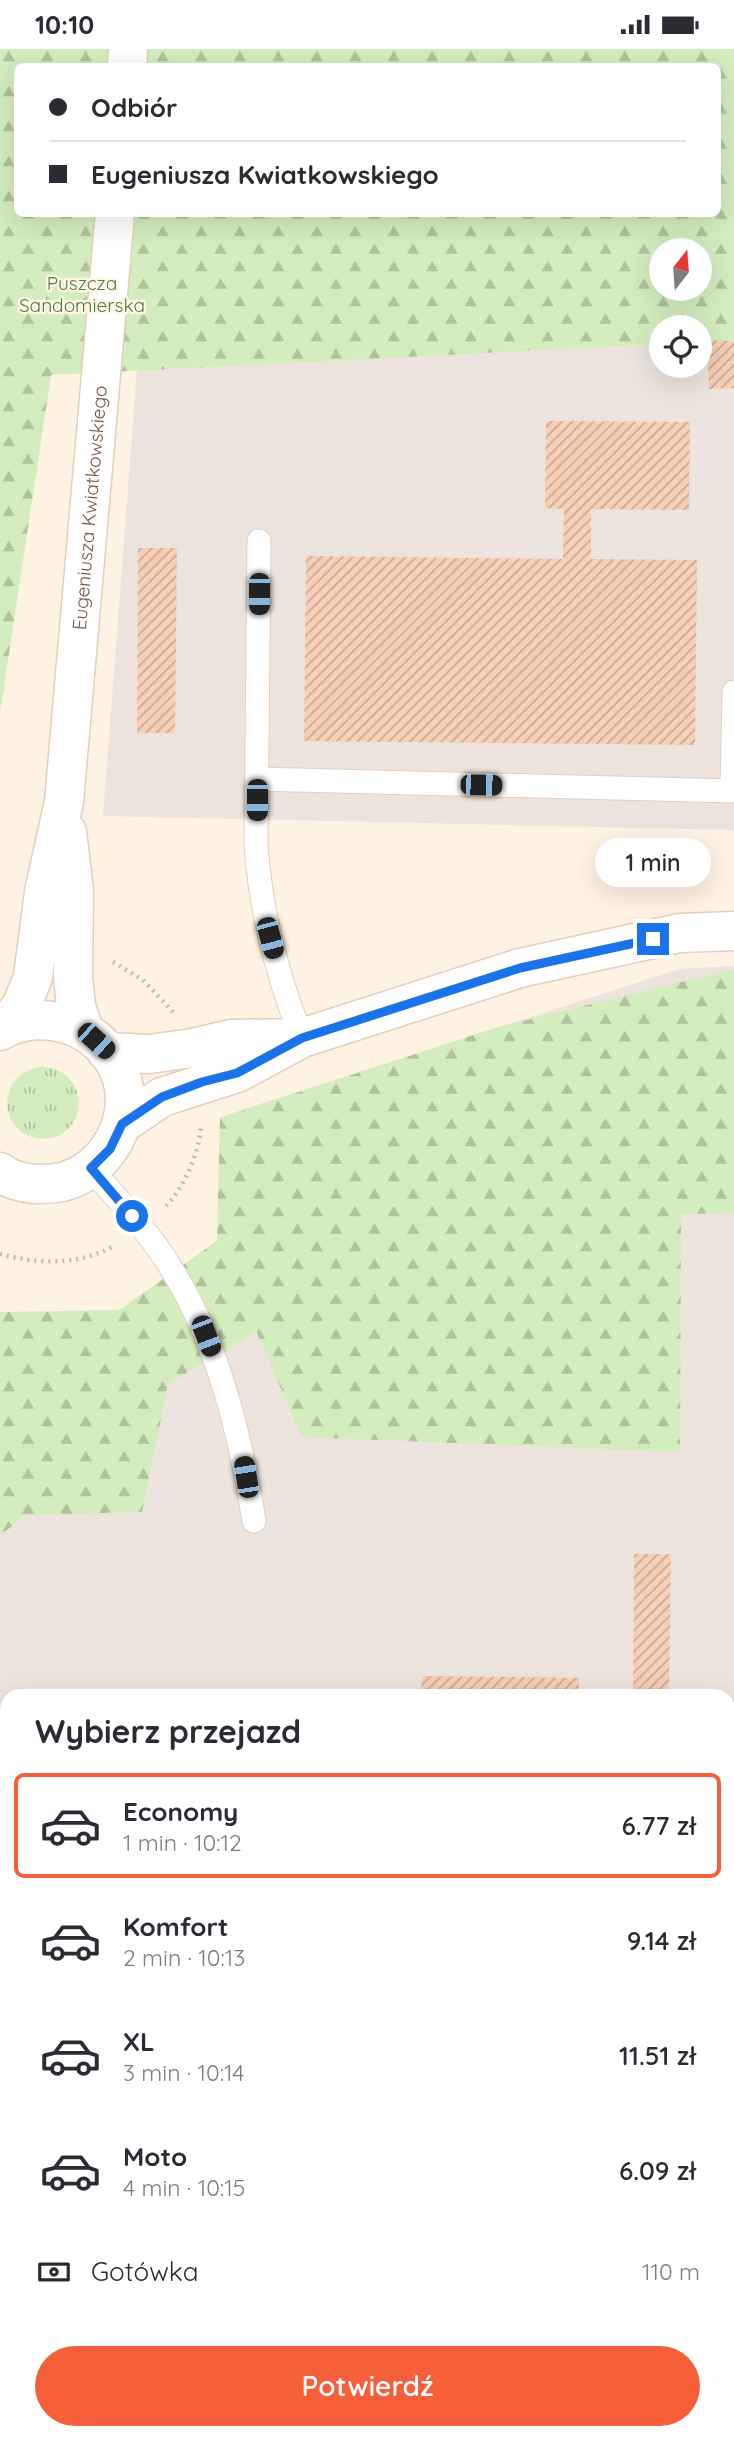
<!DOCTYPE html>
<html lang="pl">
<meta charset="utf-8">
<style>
:root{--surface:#fff;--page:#f7f7f7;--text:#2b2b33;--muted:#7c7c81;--line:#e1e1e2;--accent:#f55f3a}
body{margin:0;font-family:Quicksand,sans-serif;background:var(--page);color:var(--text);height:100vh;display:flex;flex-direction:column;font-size:26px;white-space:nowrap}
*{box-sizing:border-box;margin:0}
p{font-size:23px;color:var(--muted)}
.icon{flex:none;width:38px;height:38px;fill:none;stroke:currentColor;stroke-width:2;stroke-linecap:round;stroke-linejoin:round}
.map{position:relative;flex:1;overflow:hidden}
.details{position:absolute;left:0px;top:1640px;width:735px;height:751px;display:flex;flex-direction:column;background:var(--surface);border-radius:21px 21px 0 0;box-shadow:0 7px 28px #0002}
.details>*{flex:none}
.hud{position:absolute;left:14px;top:14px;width:707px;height:154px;border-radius:10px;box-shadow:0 7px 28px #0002;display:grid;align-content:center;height:154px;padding:0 35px;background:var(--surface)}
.needle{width:46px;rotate:17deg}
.fabs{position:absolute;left:649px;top:189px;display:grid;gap:14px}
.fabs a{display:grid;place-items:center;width:63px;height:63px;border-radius:50%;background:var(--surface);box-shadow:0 7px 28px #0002;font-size:35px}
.end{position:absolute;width:32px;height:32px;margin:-16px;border:9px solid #1a73e8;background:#fff;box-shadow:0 0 0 4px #fff}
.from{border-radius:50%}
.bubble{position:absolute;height:49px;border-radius:24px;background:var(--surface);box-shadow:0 7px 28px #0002;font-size:23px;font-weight:600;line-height:49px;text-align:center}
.car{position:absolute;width:21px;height:42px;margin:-21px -10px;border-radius:9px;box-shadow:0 0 5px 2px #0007;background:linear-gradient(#222 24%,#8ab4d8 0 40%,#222 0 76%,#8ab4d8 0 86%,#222 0)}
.hud b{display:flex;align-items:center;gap:24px;height:66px;font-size:26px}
.hud b+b{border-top:2px solid var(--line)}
.hud i{width:18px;height:18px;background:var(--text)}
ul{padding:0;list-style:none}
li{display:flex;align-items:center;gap:21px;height:105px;margin:0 14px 10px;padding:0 21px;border:4px solid transparent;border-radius:10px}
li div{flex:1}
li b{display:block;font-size:26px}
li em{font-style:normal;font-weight:600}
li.current{border-color:var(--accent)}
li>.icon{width:63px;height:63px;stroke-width:1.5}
h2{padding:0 35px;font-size:32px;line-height:84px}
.pay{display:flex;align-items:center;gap:18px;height:77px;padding:0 35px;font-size:26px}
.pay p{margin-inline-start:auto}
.cta{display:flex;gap:14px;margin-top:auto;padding:14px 35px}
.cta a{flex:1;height:80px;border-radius:42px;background:var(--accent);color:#fff;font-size:28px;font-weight:600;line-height:80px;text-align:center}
.status{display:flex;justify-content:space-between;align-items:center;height:49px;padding:0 35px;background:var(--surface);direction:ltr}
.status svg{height:19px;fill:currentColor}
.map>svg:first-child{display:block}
.industrial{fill:#ede4dd;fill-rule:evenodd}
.grass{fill:url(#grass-tufts)}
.forest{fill:url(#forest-firs);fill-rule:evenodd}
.building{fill:url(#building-hatch)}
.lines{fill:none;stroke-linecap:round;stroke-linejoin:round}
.service-casing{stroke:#e4cebc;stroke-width:25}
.tertiary-casing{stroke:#e4cebc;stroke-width:41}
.path{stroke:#dcb199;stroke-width:4.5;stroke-dasharray:2 5;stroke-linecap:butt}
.service{stroke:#fff;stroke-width:23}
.tertiary{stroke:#fff;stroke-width:38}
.route{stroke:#1a73e8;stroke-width:9}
.labels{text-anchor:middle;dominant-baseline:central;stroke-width:5;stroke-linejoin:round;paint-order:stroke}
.park-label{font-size:19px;fill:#4e7a3a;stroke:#fff6ea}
.street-label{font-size:19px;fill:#795645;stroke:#fff6ea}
</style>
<div class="status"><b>10:10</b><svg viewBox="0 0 49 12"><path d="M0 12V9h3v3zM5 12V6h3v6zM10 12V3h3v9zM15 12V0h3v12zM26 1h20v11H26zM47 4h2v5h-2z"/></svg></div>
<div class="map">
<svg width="734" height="2390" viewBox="0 0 734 2390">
<defs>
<pattern id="grass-tufts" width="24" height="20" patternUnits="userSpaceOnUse" patternTransform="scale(1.75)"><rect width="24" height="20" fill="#d3edbf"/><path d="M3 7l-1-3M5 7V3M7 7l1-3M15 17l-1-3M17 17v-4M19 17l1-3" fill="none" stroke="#b0c39d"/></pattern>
<pattern id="forest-firs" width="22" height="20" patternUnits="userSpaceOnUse" patternTransform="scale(1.75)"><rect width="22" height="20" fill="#d3edbf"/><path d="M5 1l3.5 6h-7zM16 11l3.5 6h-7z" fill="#b0c39d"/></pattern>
<pattern id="building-hatch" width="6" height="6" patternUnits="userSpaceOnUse" patternTransform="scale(1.75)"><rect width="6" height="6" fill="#f7ceb6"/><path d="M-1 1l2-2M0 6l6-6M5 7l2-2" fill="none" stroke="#cdaa96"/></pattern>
</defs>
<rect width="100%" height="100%" fill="#fef2e2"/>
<!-- industrial -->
<path class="industrial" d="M734 291V781L103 767 137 321 661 295 662 317H700V293Z
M734 917V2390H0V1264L120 1261 217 1192 220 1069 241 1061 680 920ZM7 1647H728V2384H7Z"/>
<!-- grass -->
<path class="grass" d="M7 1054a36 36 0 1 1 72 0a36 36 0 1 1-72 0Z"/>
<!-- forest -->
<path class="forest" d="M0 0H734V291L700 293V278H662L661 295 51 326 0 664ZM18 18H718V164H18ZM662 201H700V240H662Z
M734 920V1164L681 1165 680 1403 302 1388 256 1282 168 1335 142 1463 27 1466 0 1486V1263L119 1261 217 1192 220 1069 498 978Z"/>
<!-- building -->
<path class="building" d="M707 291 734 292V339L709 340Z
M546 372 690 373 689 461 591 460V510L697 511 695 696 304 692 306 507 563 510 564 460 545 459Z
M138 499H177L175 684H137Z
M634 1505H671L669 1647H633Z
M422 1627 579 1629V1647H421Z
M728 1856H734V1923H728Z
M0 2282H7V2384H382V2390H0Z
M728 2379H734V2390H536V2384H728Z"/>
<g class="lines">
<defs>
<path id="service" d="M259 492 256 797C261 863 277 927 302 989
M257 730 732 742 734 643
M91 1120C120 1153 152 1186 174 1224 220 1300 240 1386 254 1472
M0 2221H7
M728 2237H734"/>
<g id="tertiary">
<path d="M127 18 128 0"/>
<path d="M67 783 74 841 73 928 76 957 84 982"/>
<path id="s1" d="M3 980 22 956 33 928 44 843 64 753 115 164"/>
<path d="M0 982C43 957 102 977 120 1024 137 1069 107 1122 62 1133 42 1137 17 1136 0 1123"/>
<path d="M107 1003 149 1005 193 999 231 990 297 989"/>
<path d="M122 1075 162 1048 237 1024 302 989 520 919 680 884 734 882"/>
</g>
</defs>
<!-- service casing -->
<use href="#service" class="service-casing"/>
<!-- tertiary casing -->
<use href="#tertiary" class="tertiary-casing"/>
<!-- path -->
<path class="path" d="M113 913 143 931 173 963
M166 1157C185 1137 199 1104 201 1077
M0 1205C36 1215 81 1217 115 1196"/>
<!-- service -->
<use href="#service" class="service"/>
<!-- tertiary -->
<use href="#tertiary" class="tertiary"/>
</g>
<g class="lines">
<!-- route -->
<path class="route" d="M132 1167 91 1119 110 1100 122 1075 162 1048 202 1033 237 1024 302 989 520 919 653 890"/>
</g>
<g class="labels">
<!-- park labels -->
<g class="park-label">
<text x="82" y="234">Puszcza<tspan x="82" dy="22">Sandomierska</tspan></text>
</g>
<!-- street labels -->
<g class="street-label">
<text stroke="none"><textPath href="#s1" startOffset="534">Eugeniusza Kwiatkowskiego</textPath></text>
</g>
</g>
</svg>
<div class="fabs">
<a><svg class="needle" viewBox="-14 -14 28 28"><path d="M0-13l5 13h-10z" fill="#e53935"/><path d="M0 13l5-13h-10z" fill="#7c7c81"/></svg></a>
<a><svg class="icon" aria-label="locate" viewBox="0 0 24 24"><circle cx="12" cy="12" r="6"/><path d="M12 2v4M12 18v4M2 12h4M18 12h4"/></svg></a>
</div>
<i class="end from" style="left:132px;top:1167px"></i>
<i class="end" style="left:653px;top:890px"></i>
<div class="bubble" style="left:595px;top:789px;width:116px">1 min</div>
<i class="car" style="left:259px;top:545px;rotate:180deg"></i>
<i class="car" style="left:481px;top:736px;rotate:91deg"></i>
<i class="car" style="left:257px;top:751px;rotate:180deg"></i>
<i class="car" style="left:270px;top:889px;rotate:165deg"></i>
<i class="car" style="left:96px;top:992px;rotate:132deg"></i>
<i class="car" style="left:206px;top:1287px;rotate:159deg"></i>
<i class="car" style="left:246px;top:1428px;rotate:351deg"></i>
<div class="hud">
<b><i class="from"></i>Odbiór</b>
<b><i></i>Eugeniusza Kwiatkowskiego</b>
</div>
<section class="details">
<h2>Wybierz przejazd</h2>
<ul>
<li class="current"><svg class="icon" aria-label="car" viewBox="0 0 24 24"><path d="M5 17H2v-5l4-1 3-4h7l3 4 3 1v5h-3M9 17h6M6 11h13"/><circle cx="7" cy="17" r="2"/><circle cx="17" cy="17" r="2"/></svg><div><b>Economy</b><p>1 min · 10:12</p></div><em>6.77 zł</em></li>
<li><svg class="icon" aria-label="car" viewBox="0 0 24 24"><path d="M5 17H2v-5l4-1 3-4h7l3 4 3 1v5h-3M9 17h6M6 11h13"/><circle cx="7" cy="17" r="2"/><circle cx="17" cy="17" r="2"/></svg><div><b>Komfort</b><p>2 min · 10:13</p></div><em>9.14 zł</em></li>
<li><svg class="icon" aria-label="car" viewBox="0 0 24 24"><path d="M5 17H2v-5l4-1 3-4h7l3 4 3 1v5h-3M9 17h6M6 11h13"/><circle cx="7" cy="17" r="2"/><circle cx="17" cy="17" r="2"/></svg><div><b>XL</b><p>3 min · 10:14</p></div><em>11.51 zł</em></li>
<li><svg class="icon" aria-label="car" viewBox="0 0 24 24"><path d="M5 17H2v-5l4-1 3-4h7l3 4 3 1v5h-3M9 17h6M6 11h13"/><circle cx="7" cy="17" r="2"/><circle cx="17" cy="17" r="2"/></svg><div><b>Moto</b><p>4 min · 10:15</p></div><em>6.09 zł</em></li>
</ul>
<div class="pay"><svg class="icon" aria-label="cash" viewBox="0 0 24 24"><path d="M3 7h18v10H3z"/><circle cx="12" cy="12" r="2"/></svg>Gotówka<p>110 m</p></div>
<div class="cta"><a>Potwierdź</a></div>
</section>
</div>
